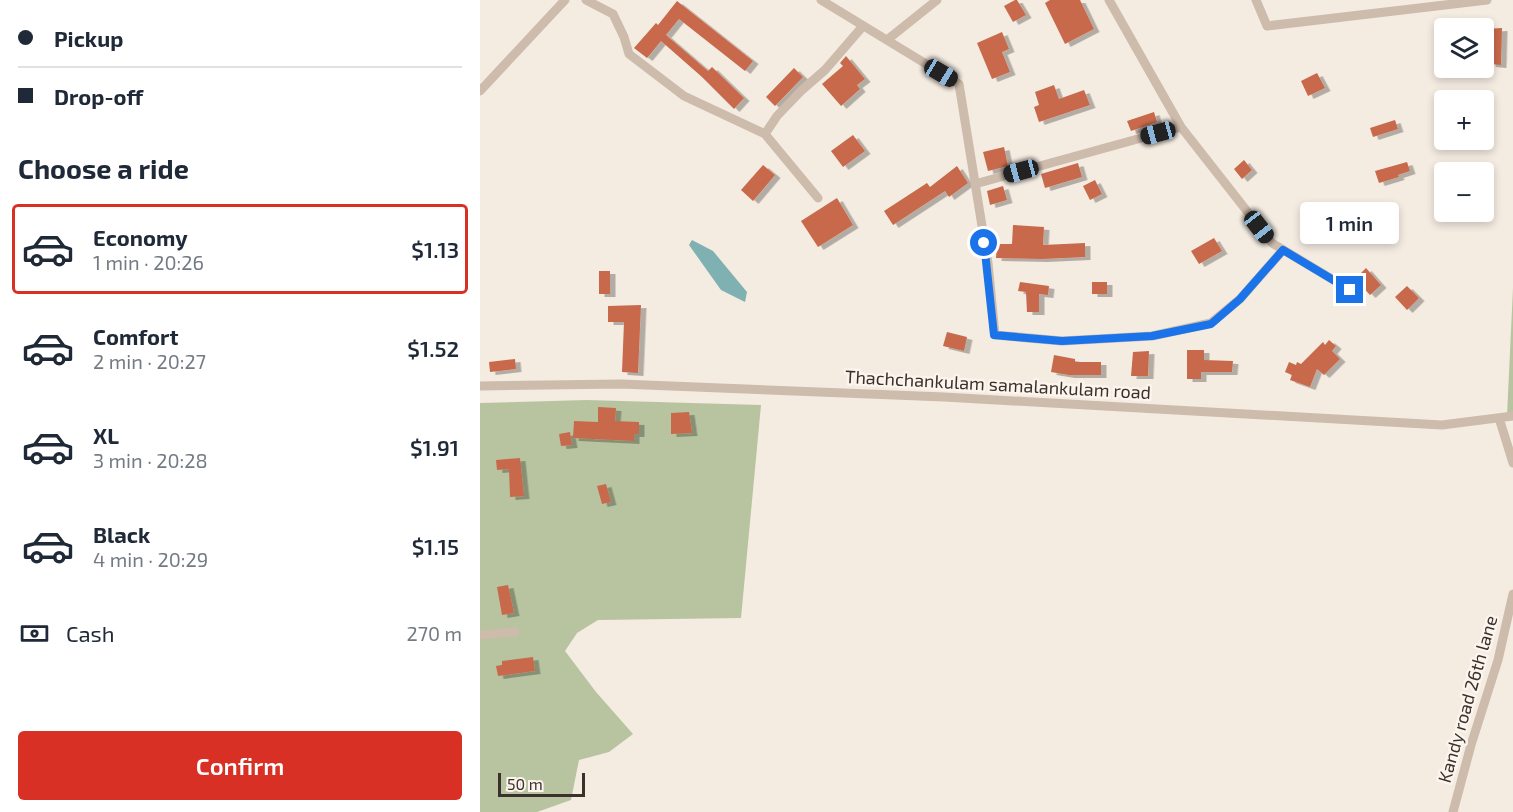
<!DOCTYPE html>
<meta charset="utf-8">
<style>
:root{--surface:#fff;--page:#f6f6f7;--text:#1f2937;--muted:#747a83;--line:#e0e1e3;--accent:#d93025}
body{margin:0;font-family:"Exo 2",sans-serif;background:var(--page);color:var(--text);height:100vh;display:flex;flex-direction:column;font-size:22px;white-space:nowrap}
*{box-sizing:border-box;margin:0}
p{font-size:20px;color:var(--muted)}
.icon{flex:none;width:33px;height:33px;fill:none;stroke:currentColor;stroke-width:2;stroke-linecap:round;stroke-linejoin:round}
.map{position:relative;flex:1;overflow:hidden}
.sheet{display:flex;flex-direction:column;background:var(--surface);width:480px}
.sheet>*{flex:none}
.guide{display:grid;align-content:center;height:132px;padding:0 18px;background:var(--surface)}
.buttons{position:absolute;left:954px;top:18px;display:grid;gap:12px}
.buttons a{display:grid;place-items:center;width:60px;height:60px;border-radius:6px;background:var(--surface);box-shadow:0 3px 9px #0003;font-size:30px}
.scale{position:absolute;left:18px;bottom:15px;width:87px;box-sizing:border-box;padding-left:6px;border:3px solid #3b302b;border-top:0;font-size:16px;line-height:21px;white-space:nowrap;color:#3b302b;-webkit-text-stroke:4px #fbf5ee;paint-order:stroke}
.end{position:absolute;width:27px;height:27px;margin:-14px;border:8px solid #1a73e8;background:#fff;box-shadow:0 0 0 3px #fff}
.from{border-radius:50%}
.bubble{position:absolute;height:42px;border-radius:6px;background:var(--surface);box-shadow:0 3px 9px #0003;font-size:20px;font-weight:600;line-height:42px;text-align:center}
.car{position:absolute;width:18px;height:36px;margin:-18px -9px;border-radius:8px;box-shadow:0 0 4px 2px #0007;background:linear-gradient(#222 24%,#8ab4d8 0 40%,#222 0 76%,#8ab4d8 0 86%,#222 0)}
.guide b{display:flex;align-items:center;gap:21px;height:57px;font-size:22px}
.guide b+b{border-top:2px solid var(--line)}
.guide i{width:15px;height:15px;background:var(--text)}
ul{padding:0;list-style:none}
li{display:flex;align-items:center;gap:18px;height:90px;margin:0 12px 9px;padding:0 6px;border:3px solid transparent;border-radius:6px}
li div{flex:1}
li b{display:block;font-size:22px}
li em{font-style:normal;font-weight:600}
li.selected{border-color:var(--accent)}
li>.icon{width:54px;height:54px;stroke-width:1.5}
h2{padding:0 18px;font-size:27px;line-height:72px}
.pay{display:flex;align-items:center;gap:15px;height:66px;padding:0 18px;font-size:22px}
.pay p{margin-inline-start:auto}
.action{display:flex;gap:12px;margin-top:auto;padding:12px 18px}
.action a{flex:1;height:69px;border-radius:6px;background:var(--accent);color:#fff;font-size:24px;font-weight:600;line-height:69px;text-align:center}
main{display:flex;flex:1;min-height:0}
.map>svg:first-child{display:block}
.green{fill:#b8c4a0}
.water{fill:#7fb0b2}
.building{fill:#c8694b;filter:url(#shadow)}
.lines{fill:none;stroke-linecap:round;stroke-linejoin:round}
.minor{stroke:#cdbbac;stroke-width:9}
.route{stroke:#1a73e8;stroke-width:8}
.labels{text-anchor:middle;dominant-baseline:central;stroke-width:5;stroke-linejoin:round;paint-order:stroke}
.street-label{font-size:18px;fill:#3b302b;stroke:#fbf5ee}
</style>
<main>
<section class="sheet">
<div class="guide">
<b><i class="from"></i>Pickup</b>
<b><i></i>Drop-off</b>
</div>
<h2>Choose a ride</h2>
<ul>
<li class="selected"><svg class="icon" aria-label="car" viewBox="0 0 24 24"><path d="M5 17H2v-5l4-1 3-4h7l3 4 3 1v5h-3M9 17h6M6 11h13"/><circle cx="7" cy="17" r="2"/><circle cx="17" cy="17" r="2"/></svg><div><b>Economy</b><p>1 min · 20:26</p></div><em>$1.13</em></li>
<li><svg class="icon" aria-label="car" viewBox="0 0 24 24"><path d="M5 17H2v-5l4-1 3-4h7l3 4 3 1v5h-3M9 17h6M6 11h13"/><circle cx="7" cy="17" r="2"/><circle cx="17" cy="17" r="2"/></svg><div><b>Comfort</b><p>2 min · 20:27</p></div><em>$1.52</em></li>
<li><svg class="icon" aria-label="car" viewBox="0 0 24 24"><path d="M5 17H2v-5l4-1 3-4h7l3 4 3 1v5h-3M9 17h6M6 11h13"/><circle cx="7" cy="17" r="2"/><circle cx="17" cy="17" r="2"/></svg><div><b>XL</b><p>3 min · 20:28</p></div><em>$1.91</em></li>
<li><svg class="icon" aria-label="car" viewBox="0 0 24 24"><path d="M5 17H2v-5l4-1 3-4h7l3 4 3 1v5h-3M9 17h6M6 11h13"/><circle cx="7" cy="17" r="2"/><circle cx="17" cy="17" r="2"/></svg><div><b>Black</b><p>4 min · 20:29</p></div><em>$1.15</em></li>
</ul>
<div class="pay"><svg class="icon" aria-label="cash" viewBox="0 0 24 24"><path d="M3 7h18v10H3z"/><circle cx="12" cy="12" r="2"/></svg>Cash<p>270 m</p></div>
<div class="action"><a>Confirm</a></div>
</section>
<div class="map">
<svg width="1033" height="812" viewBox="0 0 1033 812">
<defs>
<filter id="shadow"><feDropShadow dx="5.5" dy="3" stdDeviation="0" flood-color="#0004"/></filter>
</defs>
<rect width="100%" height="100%" fill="#f4ebe1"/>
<!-- green -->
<path class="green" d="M1033 288V415L1027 416Z
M107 400 281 405 261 618 118 620 97 633 85 651 116 692 153 734 129 752 99 760 91 800 57 812H0V403Z"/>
<!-- water -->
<path class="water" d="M212 240 233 251 267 292 265 302 241 290 209 245Z"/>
<!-- building -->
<path class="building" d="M535 0H537L546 15 533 22 524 6Z
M570 0H600L614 29 585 44 565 3Z
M197 1 273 61 265 71 199 19 186 35 228 71 232 67 264 98 254 109 222 77 181 41 167 58 154 48 176 23 178 25Z
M1022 28 1021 65 1010 64 1011 38 1004 39V29Z
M522 32 529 49 522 52 530 72 512 79 497 43Z
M366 56 385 79 377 85 380 89 361 106 342 84 363 66 360 63Z
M314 68 323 77 295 106 286 97Z
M837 73 845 88 828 96 821 81Z
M574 85 579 99 604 90 610 105 559 122 554 107 559 105 555 92Z
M674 112 677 122 651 131 647 121Z
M915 120 918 129 893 137 890 128Z
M373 135 385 151 363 167 351 151Z
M524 147 528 166 508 171 503 152Z
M764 160 772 170 762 179 754 169Z
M927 162 930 171 918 175 919 177 899 183 895 171Z
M598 163 602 177 565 188 561 174Z
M283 165 295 175 273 201 261 190Z
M477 166 488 183 469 197 465 191 413 225 404 211 447 183 450 187Z
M615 180 622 194 610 200 603 186Z
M523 186 527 200 510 205 507 191Z
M357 198 373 225 338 247 321 221Z
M533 225 564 227 563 245 605 243V257L562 259 516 258 517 244H532Z
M734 238 742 251 719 264 711 251Z
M886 268 901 285 890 295 875 279Z
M119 271H130V294H119Z
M540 282 569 286 568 295 559 294V312H547L546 292 538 291Z
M612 282H627V294H612Z
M927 286 939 298 927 310 915 297Z
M161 305 158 373 142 372 144 322H128V306Z
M467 332 487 337 484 351 463 346Z
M849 340 856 346 852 351 860 359 844 375 837 369 830 387 810 380 812 375 805 372 809 362 816 365 817 362 821 364 843 342 845 345Z
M707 350H724V360L753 361 752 372H721V379H707Z
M669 351 668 376H651L653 352Z
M574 355 595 359V362H621V375H589L571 372Z
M35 359 36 369 10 372 9 362Z
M118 407 136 408 135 421 159 422V434H154V441L93 438 94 421 118 422Z
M209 412 212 433 191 434V413Z
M90 432 92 445 81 446 79 434Z
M40 458 44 496 30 497 29 469 17 470 16 460Z
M126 484 131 502 122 504 117 486Z
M28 585 34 613 22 615 17 587Z
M53 657 55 671 18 676 16 666 22 665V661Z"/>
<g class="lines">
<!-- minor -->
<path class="minor" d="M106 0 133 14 144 37 149 54 204 96 285 134 338 198
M341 0 479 84 508 263 515 335 582 341 672 336 731 323 760 299 803 250
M629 0 701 127 792 243 870 290
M776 0 787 26 1007 0
M407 40 457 0
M0 91 85 0
M285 134 297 116 322 90 345 70 383 26
M495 184 701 127
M0 386 141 384 464 397 962 425 1033 416
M1019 418 1033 463
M0 635 35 632
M973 812 991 745 1018 660 1033 594"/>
</g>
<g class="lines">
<!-- route -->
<path class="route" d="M504 243 514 335 582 341 672 336 731 324 760 299 803 250 870 290"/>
</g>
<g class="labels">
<!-- street labels -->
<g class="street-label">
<text transform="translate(518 384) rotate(3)">Thachchankulam samalankulam road</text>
<text transform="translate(987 699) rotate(-74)">Kandy road 26th lane</text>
</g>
</g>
</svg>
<div class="buttons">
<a><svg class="icon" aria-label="layers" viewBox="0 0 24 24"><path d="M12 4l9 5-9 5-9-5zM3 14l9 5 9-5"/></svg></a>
<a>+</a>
<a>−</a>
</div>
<div class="scale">50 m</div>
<i class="end from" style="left:504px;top:243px"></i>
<i class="end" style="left:870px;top:290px"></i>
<div class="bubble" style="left:820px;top:202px;width:99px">1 min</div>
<i class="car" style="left:461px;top:73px;rotate:121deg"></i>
<i class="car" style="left:678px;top:133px;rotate:255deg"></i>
<i class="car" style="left:541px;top:171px;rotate:255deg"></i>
<i class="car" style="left:779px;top:227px;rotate:142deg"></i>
</div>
</main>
